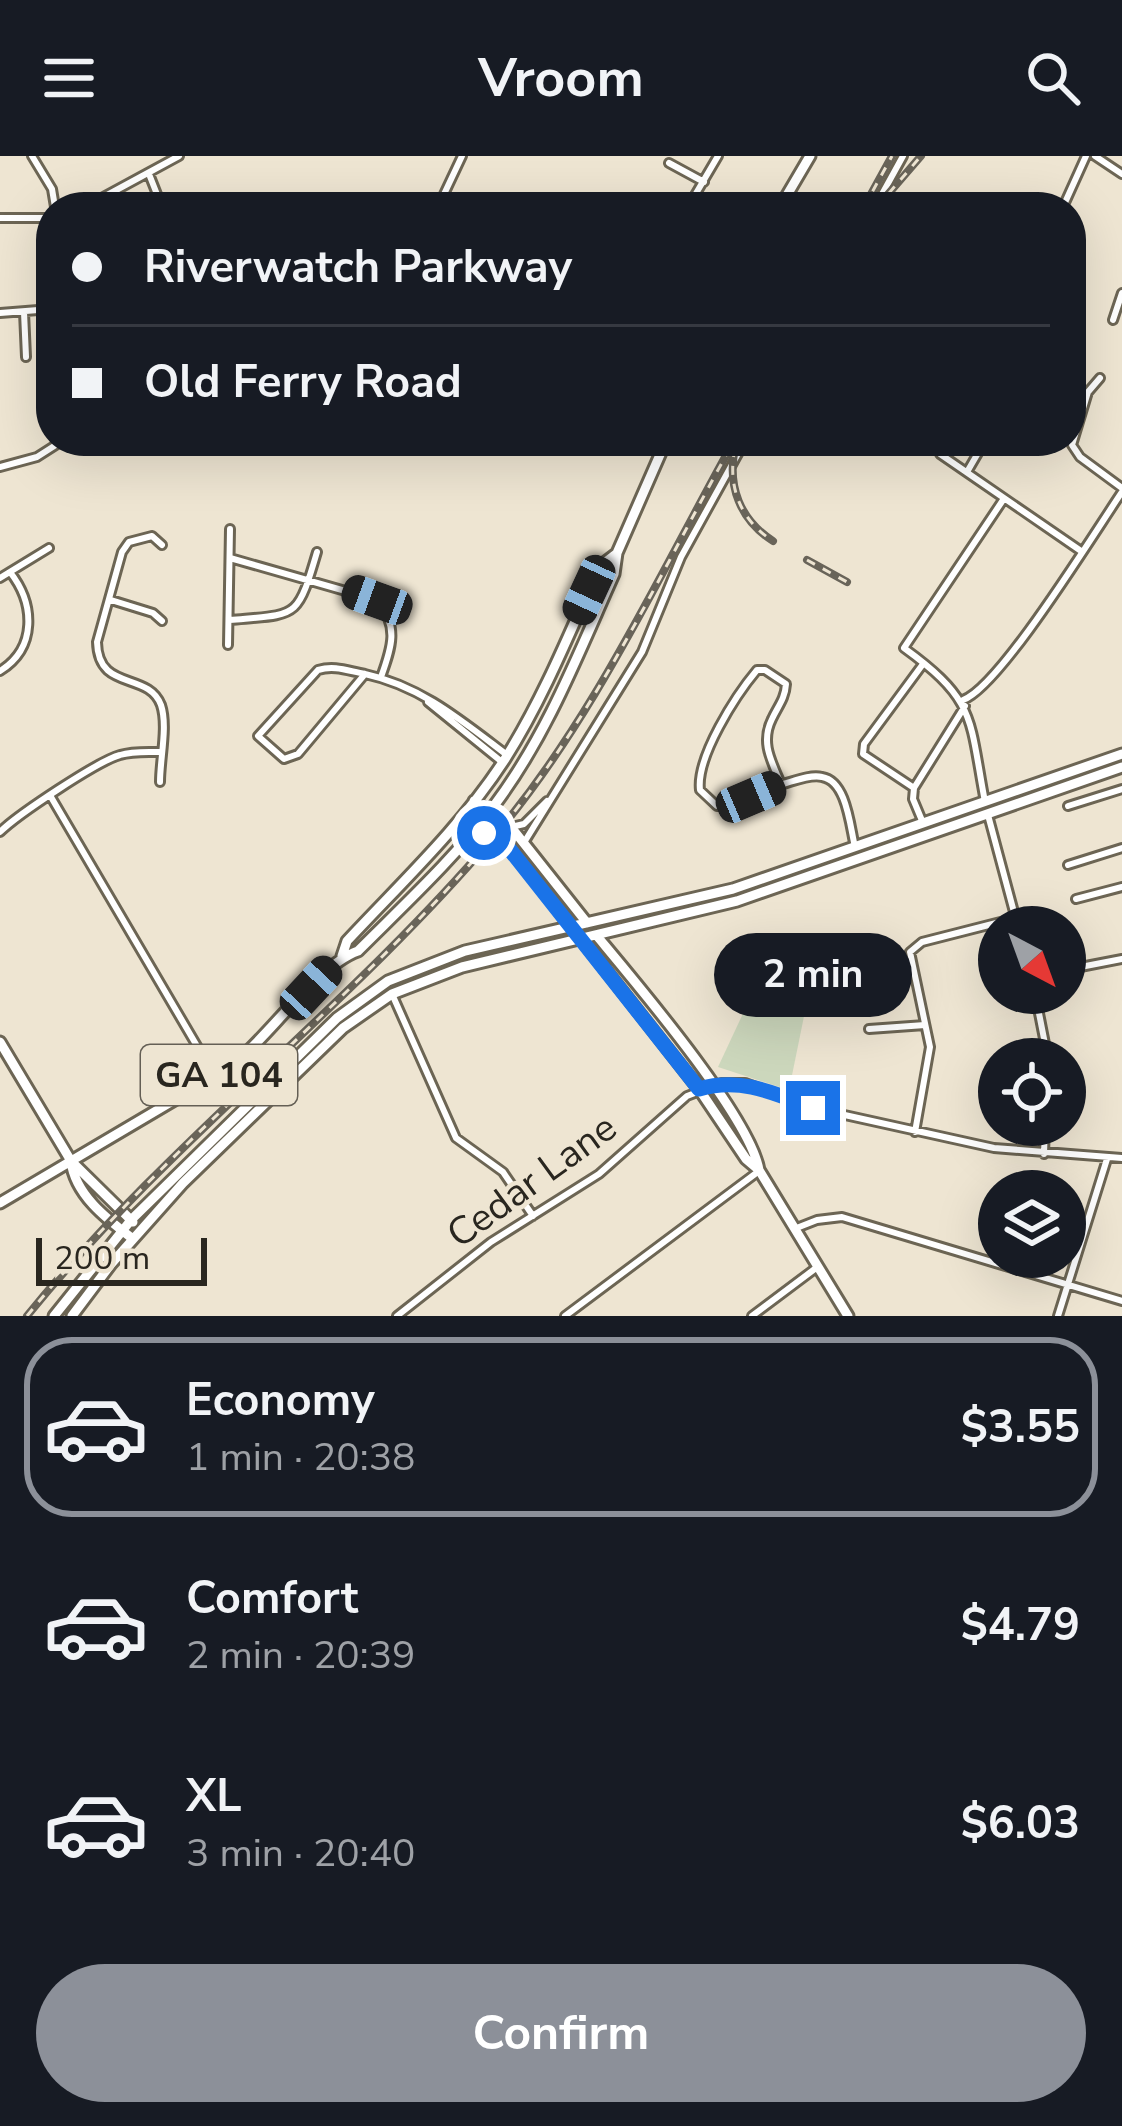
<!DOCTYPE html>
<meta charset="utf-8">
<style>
:root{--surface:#171b24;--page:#20242c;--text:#f1f3f6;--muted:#9ea1a6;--line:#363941;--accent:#8c9099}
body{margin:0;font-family:"Nunito Sans",sans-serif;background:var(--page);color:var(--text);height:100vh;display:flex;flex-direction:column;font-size:45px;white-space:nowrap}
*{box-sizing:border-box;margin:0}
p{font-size:39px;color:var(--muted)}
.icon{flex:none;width:66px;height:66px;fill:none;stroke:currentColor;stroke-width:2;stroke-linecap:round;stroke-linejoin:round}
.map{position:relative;height:1160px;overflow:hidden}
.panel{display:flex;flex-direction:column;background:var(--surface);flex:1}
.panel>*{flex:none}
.top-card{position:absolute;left:36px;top:36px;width:1050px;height:264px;border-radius:48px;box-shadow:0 12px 48px #0002;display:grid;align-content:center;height:264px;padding:0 36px;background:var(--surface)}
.needle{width:78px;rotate:139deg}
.buttons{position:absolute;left:978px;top:750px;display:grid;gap:24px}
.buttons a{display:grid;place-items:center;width:108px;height:108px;border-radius:50%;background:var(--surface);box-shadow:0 12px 48px #0002;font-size:60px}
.scale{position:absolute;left:36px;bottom:30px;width:171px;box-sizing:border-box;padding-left:12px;border:6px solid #29261f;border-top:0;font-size:33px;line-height:42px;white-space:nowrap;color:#29261f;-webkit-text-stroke:9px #eee5d2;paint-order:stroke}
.end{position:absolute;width:54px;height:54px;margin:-27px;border:15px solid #1a73e8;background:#fff;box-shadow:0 0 0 6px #fff}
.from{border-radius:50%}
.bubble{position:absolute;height:84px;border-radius:42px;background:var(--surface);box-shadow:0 12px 48px #0002;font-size:39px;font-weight:700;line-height:84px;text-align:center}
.car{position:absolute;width:36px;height:72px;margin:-36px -18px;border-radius:15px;box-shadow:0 0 9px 3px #0007;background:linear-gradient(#222 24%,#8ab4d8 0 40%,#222 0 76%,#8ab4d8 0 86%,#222 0)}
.top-card b{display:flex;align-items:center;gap:42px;height:114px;font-size:45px}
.top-card b+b{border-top:3px solid var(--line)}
.top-card i{width:30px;height:30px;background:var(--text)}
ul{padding:21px 0 0;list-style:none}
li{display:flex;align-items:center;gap:36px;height:180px;margin:0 24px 18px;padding:0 12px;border:6px solid transparent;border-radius:48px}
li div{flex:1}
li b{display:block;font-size:45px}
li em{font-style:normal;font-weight:700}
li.selected{border-color:var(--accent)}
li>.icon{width:108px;height:108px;stroke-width:1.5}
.button{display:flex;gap:24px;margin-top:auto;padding:24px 36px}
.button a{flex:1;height:138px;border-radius:72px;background:var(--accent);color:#fff;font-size:48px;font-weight:700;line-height:138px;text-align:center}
header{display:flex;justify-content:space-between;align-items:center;height:156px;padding:0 36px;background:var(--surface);font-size:54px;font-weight:700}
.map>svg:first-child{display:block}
.green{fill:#ccd7bc}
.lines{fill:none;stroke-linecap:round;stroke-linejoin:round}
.minor-casing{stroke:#6c6554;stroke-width:12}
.major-casing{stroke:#6c6554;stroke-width:15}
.minor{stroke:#fff;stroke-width:6}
.major{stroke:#fff;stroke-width:9}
.rail-casing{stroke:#696459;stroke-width:8}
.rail{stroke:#eee5d2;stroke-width:3;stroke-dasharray:9;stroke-linecap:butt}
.route{stroke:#1a73e8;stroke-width:15}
.labels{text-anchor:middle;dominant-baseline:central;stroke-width:9;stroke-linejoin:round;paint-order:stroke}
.shield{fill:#eee5d2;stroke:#645f55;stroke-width:3}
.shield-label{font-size:36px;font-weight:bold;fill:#29261f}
.street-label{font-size:39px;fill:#29261f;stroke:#eee5d2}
</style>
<header><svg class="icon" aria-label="menu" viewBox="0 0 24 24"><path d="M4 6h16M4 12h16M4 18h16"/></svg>Vroom<svg class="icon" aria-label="search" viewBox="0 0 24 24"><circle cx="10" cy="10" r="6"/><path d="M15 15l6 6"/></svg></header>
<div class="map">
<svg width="1122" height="1160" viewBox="0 0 1122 1160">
<rect width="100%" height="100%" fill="#eee5d2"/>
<!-- green -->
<path class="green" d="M780 812 812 821 789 934 718 911 754 834Z"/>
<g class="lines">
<defs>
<path id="minor" d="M32 0 52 33 55 51
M1095 0 1122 18
M669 7 704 26
M149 18 162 51
M85 51 179 0
M438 51 462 0
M688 51 718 0
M875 51 903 0
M1063 51 1086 0
M0 62H51
M24 156 26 201
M0 157 51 153
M1113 164 1122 137
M1100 222 1088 236 1072 289 1080 301 1122 332
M940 298 1081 395
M0 311 37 301 62 285
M967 316 985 285
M230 402 377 444C399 470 392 491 381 521
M0 422 49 392
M111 444 153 457 162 465
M230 464C298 458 297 464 317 396
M228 489 230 373
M757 514H765L786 528C785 543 778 550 772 563 760 587 772 606 781 628L729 649 717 650 700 634C696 601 736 539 757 514Z
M0 515C37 492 35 448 10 416
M365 518 298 598 284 603 258 580 318 514C335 509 348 515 365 518 421 530 462 565 507 599
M963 544C1000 531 1094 377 1122 336
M428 546 502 606
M160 626C160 603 168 570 161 549 148 515 98 536 97 486L122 396 129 386 152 380 162 389
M783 628C794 625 811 618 822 621 847 625 850 671 855 691
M914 632 863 598 864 588 923 508
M51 641 214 919
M985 646C969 562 977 545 904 492L1003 344
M1068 650 1122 633
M988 659 1018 771
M923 667 913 643 914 632 965 550
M511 671 524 668 547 645
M0 676C17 659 98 605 120 599 133 595 146 596 159 596
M525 685 642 496 681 401 745 285
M1068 709 1122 692
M1076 743 1122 731
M1065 814 1122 803
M1035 837 1048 903
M392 838 456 982 503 1016 533 1060
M869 873 925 869
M915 976 930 891 910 796 922 786 1016 762
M1044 998 1045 969
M794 1073 817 1064 842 1061 1122 1145
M397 1160 491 1086 599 1018 687 940 721 927H745L813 952 994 992 1122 1002
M565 1160 759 1015
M752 1160 816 1112
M1058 1160 1107 1003"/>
<path id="major" d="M780 51 810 0
M474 645 511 671 587 767
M484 659 699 933 746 1003 759 1014
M597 780C636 827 750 961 759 1014L848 1160
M342 800 347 785C402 726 461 671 505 603 543 543 570 476 599 411L616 398
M0 886 71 1005 133 1066
M71 1005C75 1039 107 1063 133 1083
M0 1047 232 910C269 880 318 809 358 795 406 747 456 701 496 647 548 577 579 496 614 418L617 397 666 285
M54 1160 131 1064 337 862 388 825 465 795 733 733 1122 598
M72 1160 111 1108 183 1027 343 872 392 838 462 811 737 745 1122 611"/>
</defs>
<!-- minor casing -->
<use href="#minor" class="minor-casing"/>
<!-- major casing -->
<use href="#major" class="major-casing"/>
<!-- minor -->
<use href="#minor" class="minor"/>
<!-- major -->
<use href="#major" class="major"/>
<defs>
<path id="rail" d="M864 51 892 0
M877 51 921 0
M735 292C727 330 740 364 773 385
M807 404 847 426
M27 1160C167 987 348 852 492 683 593 565 659 419 734 285"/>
</defs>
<!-- rail casing -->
<use href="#rail" class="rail-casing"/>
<!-- rail -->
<use href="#rail" class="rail"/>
</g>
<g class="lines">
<!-- route -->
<path class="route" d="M484 677 507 690 699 933C741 921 774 937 813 952"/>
</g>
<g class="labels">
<!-- shield labels -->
<rect class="shield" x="141" y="889" width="156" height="60" rx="9"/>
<g class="shield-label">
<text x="219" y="919">GA 104</text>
</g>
<!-- street labels -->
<g class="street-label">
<text transform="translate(532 1025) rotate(-36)">Cedar Lane</text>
</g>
</g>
</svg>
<div class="buttons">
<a><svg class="needle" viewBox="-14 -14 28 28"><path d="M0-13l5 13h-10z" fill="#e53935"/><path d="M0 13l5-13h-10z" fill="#9ea1a6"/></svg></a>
<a><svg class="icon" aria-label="locate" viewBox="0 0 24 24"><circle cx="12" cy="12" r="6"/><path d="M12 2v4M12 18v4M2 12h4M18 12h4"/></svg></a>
<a><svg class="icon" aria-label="layers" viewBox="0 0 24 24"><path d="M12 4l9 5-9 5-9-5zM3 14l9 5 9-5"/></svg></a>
</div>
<div class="scale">200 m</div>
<i class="end from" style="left:484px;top:677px"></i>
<i class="end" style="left:813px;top:952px"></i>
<div class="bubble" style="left:714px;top:777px;width:198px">2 min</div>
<i class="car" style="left:589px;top:434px;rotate:205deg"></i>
<i class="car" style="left:377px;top:444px;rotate:290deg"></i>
<i class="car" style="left:751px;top:641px;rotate:67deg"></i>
<i class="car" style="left:311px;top:832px;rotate:43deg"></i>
<div class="top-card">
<b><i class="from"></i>Riverwatch Parkway</b>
<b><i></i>Old Ferry Road</b>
</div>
</div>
<section class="panel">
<ul>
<li class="selected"><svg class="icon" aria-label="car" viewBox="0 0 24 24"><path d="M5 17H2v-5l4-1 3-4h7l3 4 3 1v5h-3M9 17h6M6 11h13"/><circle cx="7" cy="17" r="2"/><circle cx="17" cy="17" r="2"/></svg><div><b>Economy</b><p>1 min · 20:38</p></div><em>$3.55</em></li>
<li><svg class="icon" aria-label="car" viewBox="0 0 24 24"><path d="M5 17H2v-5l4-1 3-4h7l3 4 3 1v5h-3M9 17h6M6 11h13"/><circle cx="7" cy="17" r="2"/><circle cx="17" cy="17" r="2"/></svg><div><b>Comfort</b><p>2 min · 20:39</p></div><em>$4.79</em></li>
<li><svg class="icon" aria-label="car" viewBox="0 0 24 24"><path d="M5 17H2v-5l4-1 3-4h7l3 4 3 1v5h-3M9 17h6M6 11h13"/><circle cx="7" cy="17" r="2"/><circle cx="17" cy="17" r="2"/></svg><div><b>XL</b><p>3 min · 20:40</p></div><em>$6.03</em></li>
</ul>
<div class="button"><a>Confirm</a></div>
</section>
